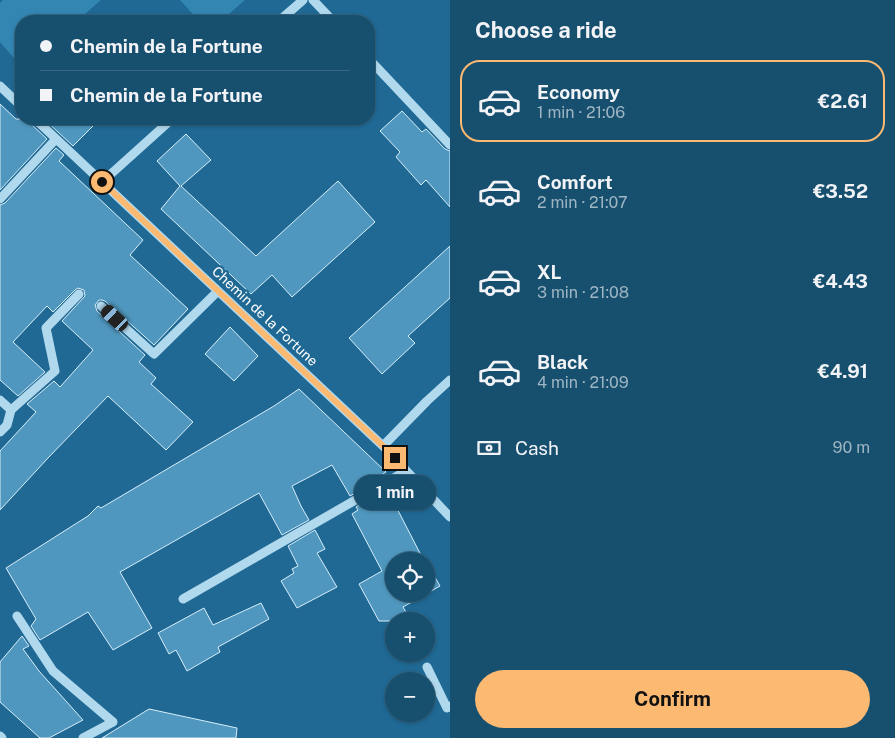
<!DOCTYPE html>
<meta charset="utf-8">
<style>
:root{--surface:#174f6f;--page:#245977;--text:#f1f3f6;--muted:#9eb5c3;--line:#366682;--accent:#fcb971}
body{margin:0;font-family:"Public Sans",sans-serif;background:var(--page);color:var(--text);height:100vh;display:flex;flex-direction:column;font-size:19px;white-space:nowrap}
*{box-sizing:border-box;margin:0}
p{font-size:16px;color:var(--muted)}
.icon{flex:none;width:28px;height:28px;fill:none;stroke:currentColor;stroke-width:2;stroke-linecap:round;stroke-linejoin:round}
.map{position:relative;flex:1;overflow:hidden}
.side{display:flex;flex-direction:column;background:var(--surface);width:445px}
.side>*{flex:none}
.hud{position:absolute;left:15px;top:15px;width:360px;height:110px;border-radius:20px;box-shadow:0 1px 4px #0004,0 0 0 1px var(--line);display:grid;align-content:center;height:110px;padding:0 25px;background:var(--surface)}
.buttons{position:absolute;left:385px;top:552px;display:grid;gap:10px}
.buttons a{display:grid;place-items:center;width:50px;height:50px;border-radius:50%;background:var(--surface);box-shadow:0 1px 4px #0004,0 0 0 1px var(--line);font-size:25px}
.end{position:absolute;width:22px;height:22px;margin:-11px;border:6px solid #fcb971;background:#111;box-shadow:0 0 0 2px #111}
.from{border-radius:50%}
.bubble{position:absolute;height:35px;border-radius:18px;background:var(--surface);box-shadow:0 1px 4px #0004,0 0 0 1px var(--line);font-size:16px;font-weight:700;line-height:35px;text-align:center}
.car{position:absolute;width:15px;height:30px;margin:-15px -8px;border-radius:6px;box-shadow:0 0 4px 1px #0007;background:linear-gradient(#222 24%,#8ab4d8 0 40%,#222 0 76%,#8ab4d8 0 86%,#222 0)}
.hud b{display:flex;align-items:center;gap:18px;height:48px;font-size:19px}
.hud b+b{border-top:1px solid var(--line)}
.hud i{width:12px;height:12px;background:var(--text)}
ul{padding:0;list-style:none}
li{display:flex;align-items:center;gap:15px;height:82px;margin:0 10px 8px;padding:0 15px;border:2px solid transparent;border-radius:20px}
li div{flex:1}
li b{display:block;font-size:19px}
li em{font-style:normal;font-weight:700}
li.selected{border-color:var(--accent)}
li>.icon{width:45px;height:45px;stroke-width:1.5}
h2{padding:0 25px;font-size:22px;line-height:60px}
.pay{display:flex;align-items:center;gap:12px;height:55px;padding:0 25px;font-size:19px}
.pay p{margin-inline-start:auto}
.primary-button{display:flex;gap:10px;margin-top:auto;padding:10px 25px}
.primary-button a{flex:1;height:58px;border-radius:30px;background:var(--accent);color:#111;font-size:20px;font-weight:700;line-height:58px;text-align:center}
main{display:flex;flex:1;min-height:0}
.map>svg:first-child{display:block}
.green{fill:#3385b2}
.building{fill:#4f97be;stroke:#d8eefa}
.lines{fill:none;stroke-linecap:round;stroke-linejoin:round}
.minor{stroke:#b1d9ee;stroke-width:9}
.route{stroke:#fcb971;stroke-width:6}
.labels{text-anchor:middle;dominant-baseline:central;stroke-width:4.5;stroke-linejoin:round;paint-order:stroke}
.street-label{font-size:14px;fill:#fff;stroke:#1f6994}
</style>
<main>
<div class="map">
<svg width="450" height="738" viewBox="0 0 450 738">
<rect width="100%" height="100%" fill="#1f6994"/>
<!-- green -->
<path class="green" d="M3 0H101L77 21H21V66L0 42V3Z
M180 0H245L221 21H199Z"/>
<!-- building -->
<path class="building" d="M0 104 16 119H29L31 124 47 139 0 190Z
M402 111 422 132 426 129 445 149 450 151V207L426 180 421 185 396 157 400 152 380 131Z
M44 119H100L73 146Z
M186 134 211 160 181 186 256 256 338 181 375 222 292 297 272 275 251 294 161 209 180 186 157 161Z
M56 148 64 155 59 161 143 240 130 255 188 309 154 345 105 301 102 300H99L95 305 97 311 145 355 139 362 156 378 151 384 193 422 166 450 108 396 48 458 0 510V451L36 412 27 404 54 381 60 387 93 350 62 321 85 296 84 290 78 288 75 290 53 312 47 306 13 342 45 372 18 396 0 380V205L5 203Z
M450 246V298L408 336 415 343 382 374 349 338Z
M230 327 258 356 234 381 205 354Z
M299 389 386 472 380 476 381 478 350 496 332 465 292 486 301 506 309 520 282 535 259 493 120 572 152 628 113 650 88 612 40 640 31 626 36 619 6 568 88 516 98 506 101 508 274 406Z
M387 489 424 561H394V594H426V565H428L440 586 403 607 411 621H379L359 584 382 571 352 514 358 510 356 507Z
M315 530 325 549 317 553 337 587 297 608 281 581 294 573 292 569 298 566 288 546Z
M261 603 269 619 218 647 220 652 187 671 176 650 169 654 158 633 204 608 213 625Z
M22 636 29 646 23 649 39 671 83 720 49 738H40L0 702V662Z
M149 709 237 728 236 738H102Z"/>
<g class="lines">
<!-- minor -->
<path class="minor" d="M313 0 333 21
M279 21 303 0
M369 59 450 145
M0 86 21 106
M35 119 383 446 450 517
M102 182 172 119
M0 199 56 139
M101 306 154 354 218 291
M0 400 11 410 7 425 0 432
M11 410 55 371 46 328 79 294
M383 446 427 401 450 380
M183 599 406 471
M17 616 53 671 113 722 83 738
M427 667 447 708 450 706
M0 736 2 738"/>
</g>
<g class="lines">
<!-- route -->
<path class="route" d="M102 182 383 446 395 458"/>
</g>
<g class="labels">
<!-- street labels -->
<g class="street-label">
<text transform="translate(265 316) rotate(43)">Chemin de la Fortune</text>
</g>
</g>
</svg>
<div class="buttons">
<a><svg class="icon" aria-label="locate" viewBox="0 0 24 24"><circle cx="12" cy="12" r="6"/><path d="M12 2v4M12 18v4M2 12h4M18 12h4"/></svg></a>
<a>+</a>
<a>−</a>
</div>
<i class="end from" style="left:102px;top:182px"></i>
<i class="end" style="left:395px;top:458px"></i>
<div class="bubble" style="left:354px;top:475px;width:82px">1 min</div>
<i class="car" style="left:115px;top:318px;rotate:313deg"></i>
<div class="hud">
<b><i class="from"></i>Chemin de la Fortune</b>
<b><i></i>Chemin de la Fortune</b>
</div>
</div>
<section class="side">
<h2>Choose a ride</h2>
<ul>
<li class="selected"><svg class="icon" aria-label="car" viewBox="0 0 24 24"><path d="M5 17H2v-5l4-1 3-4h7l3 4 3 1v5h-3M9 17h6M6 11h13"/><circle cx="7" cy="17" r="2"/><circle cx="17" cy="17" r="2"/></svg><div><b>Economy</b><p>1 min · 21:06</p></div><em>€2.61</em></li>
<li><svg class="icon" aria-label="car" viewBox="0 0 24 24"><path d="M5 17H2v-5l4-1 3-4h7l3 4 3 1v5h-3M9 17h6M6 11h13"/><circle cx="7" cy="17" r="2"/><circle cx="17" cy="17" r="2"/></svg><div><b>Comfort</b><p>2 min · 21:07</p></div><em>€3.52</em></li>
<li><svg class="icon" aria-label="car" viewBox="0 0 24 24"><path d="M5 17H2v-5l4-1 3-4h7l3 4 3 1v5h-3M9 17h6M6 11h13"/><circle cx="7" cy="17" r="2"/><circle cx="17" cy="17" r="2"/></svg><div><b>XL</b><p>3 min · 21:08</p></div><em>€4.43</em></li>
<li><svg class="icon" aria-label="car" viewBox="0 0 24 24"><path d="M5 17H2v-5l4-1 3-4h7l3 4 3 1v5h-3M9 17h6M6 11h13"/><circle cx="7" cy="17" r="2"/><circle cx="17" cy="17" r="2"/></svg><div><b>Black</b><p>4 min · 21:09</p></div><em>€4.91</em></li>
</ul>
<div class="pay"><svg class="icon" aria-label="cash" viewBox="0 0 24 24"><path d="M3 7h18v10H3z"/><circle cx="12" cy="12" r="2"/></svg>Cash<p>90 m</p></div>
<div class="primary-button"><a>Confirm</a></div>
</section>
</main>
